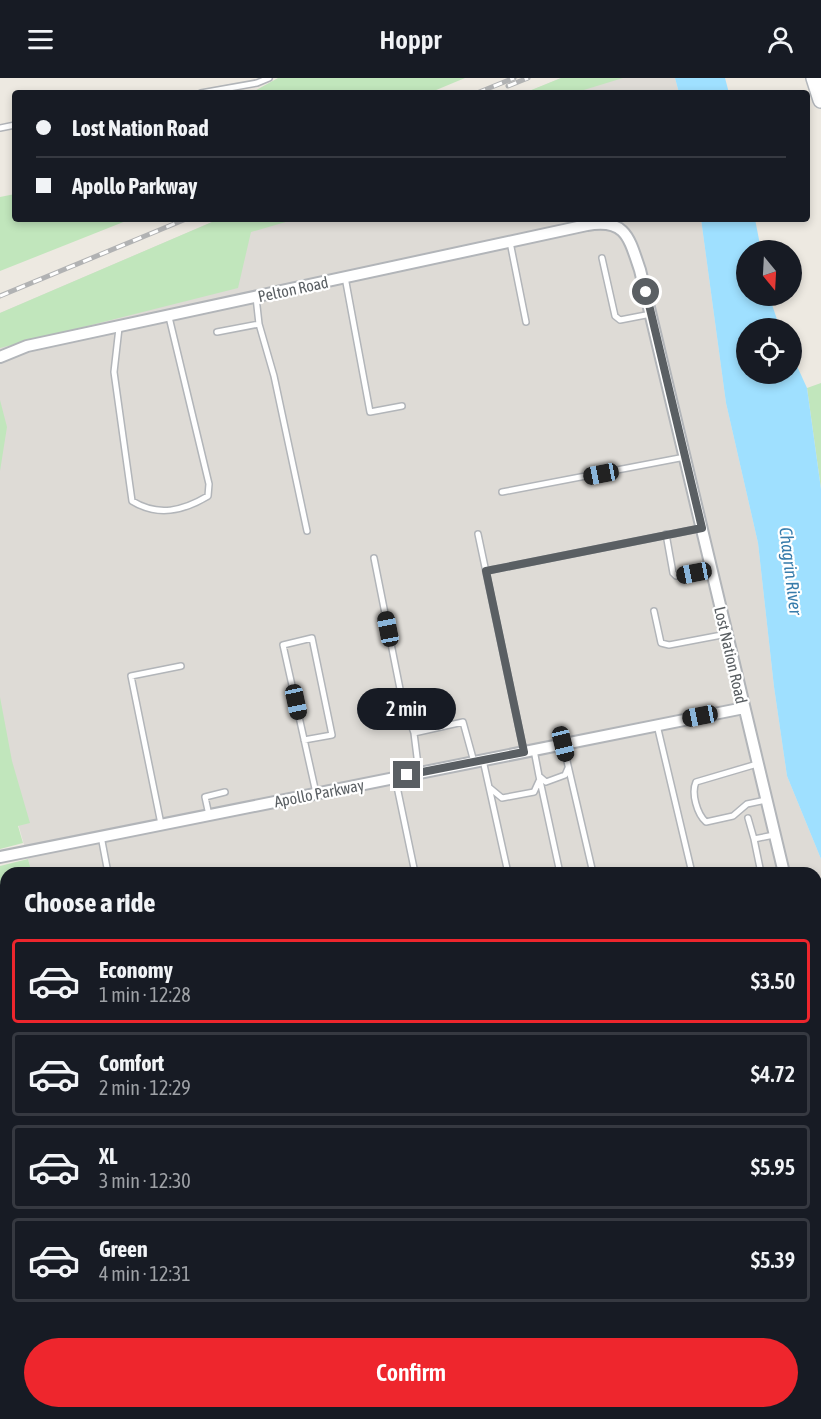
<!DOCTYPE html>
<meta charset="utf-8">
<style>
:root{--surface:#171b24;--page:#20242c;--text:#f1f3f6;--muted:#9ea1a6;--line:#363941;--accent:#ee262d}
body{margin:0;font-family:"Asap Condensed",sans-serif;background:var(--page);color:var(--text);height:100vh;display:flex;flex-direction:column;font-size:22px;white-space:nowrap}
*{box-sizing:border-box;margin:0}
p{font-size:20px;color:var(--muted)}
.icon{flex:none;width:33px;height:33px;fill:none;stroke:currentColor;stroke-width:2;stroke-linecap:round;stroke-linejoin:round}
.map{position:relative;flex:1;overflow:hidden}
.panel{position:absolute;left:0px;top:789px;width:822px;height:552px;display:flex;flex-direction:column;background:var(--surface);border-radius:18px 18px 0 0;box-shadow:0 3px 9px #0003}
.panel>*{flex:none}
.guide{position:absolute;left:12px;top:12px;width:798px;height:132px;border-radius:6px;box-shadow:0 3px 9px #0003;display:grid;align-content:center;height:132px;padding:0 24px;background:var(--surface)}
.needle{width:39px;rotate:162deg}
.fabs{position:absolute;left:736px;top:162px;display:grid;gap:12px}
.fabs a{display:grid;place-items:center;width:66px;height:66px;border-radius:50%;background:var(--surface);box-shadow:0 3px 9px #0003;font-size:30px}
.end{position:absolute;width:27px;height:27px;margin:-14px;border:8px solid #5a5f63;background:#fff;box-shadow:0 0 0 3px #fff}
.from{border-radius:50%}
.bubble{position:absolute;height:42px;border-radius:21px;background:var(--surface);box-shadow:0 3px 9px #0003;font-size:20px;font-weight:600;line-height:42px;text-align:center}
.car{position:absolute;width:18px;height:36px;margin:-18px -9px;border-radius:8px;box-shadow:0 0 4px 2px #0007;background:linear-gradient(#222 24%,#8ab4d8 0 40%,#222 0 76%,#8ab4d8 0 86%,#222 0)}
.guide b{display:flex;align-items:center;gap:21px;height:57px;font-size:22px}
.guide b+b{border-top:2px solid var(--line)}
.guide i{width:15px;height:15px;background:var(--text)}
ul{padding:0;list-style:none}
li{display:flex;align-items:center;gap:18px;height:84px;margin:0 12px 9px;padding:0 12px;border:3px solid var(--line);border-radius:6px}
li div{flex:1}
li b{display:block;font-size:22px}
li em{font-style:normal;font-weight:600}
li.on{border-color:var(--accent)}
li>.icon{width:54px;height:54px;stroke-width:1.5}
h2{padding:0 24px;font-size:27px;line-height:72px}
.action{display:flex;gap:12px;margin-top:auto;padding:12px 24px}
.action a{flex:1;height:69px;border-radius:36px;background:var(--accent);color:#fff;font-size:24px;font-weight:600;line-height:69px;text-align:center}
header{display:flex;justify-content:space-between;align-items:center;height:78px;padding:0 24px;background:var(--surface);font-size:27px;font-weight:600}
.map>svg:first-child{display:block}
.industrial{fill:#dedbd6}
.green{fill:#c1e6bc}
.water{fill:#9fe0ff}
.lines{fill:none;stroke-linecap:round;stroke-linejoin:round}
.lane-casing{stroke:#b2b5b9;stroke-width:8}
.street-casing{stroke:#b2b5b9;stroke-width:14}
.secondary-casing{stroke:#b3b7bc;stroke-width:18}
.highway-casing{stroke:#ee8900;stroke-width:22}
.lane{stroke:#fff;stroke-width:5}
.street{stroke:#fff;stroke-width:10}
.secondary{stroke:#fff;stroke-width:15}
.highway{stroke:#ffd386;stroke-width:20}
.rail-casing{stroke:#b1b2b3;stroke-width:5}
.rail{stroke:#fff;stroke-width:3;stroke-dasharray:9;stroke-linecap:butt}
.route{stroke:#5a5f63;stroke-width:8}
.labels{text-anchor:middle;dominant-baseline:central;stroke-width:4.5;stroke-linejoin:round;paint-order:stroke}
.street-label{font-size:16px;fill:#5a5f63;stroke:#fff}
.water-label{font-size:18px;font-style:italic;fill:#377cab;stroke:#fff}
</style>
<header><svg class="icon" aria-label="menu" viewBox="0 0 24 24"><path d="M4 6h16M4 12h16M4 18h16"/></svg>Hoppr<svg class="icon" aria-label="person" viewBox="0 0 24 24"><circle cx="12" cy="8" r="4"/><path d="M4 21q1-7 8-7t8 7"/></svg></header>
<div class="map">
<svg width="821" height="1341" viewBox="0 0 821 1341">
<rect width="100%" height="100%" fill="#ede9e1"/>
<!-- industrial -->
<path class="industrial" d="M561 0H675L679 15H525Z
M219 141H701L726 325 758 465 774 609 787 698 821 781V896L816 910V795H32L0 682V235Z"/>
<!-- green -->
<path class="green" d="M278 0H465L429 15H251Z
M561 0H623L574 15H524Z
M15 116V141H131L0 193V119Z
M219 141H296L251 154 238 210 0 270V235Z
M821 305V411L807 310Z
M0 322 7 349 0 393Z
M0 619 12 683 30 745 18 748 23 765 0 771Z
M28 781 32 795H6V1335H52L39 1341H0V788Z
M816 1081 821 1099V1174L816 1178Z
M821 1221V1341H650L652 1335H816V1222Z
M101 1335H621L620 1341H88Z"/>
<!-- water -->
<path class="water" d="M675 0H725L729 15H679Z
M701 141H755L761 172H747V218H769L780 250H747V296H792V277L807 310 821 411V781L787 698 774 609 758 465 726 325Z"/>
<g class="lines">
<defs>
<path id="lane" d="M201 15 257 5 269 0
M0 50 15 47
M510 164 526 244
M602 180 615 238 620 242 651 236
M345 199 370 334 402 328
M259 246 274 298 307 453
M119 250 114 294 132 423C158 439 183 433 208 418L209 406 169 239
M217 254 259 246 256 219
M502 414 685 379
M478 456 524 674
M666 456 673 495 676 498 711 491
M374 480 402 621 414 655
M486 493 702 450
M654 533 661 565 669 567 727 556
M657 647 692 795
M304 662 332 657 312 560 283 567 316 715
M563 666 593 795
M534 672 539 698 546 704 565 697 568 690
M483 682 508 795
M757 686 696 704C691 715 697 736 706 744L733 738 747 726 766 722
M419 695 414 655 463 644 474 684
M539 698 560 795
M395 699 415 795
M490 710 502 720 534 714 539 703
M209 737 205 719 225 714
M748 740 754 761
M161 746 131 598 181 588
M101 758 108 795
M761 795 754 761 774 757
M816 899 821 901"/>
<path id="street" d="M0 279 27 268 587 147C626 140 629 160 640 192L784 795
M0 779 744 630
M816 851 821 854
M816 983 821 981
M816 1023 821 1021
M65 1341 78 1335"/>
<path id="secondary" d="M814 0 821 22"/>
<path id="highway" d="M816 1186 821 1184
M816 1204 821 1201
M639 1341 641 1335"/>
</defs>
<!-- lane casing -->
<use href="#lane" class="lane-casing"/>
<!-- street casing -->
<use href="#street" class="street-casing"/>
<!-- secondary casing -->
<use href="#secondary" class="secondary-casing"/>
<!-- highway casing -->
<use href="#highway" class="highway-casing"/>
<!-- lane -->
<use href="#lane" class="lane"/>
<!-- street -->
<use href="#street" class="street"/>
<!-- secondary -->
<use href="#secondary" class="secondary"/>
<!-- highway -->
<use href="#highway" class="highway"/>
<defs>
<path id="rail" d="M508 8 528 0
M477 15 514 0
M0 218 186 141"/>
</defs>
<!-- rail casing -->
<use href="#rail" class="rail-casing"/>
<!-- rail -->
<use href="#rail" class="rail"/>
</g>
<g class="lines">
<!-- route -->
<path class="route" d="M407 697 524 674 486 493 702 450 646 214"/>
</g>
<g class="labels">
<!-- street labels -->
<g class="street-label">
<text transform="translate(293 211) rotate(-12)">Pelton Road</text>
<text transform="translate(731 577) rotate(77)">Lost Nation Road</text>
<text transform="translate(319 715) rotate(-11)">Apollo Parkway</text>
</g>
<!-- water labels -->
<g class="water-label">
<text transform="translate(791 493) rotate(83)">Chagrin River</text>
</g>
</g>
</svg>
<div class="fabs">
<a><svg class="needle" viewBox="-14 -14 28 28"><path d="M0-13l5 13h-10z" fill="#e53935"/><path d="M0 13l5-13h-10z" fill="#9ea1a6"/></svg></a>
<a><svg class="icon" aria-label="locate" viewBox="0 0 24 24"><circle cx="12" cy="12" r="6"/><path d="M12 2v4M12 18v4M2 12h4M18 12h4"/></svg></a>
</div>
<i class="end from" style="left:646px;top:214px"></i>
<i class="end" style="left:407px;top:697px"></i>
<div class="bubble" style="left:357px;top:610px;width:99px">2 min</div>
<i class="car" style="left:601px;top:396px;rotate:259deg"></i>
<i class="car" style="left:694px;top:495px;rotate:259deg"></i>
<i class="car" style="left:388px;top:551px;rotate:349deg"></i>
<i class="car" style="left:296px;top:624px;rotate:168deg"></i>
<i class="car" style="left:700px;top:638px;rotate:259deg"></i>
<i class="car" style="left:563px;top:666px;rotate:166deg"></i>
<div class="guide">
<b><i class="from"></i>Lost Nation Road</b>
<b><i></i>Apollo Parkway</b>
</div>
<section class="panel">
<h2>Choose a ride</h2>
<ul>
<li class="on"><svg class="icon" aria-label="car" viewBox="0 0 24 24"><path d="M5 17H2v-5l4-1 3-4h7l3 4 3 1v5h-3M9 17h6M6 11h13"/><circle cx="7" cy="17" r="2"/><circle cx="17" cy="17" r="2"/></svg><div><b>Economy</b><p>1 min · 12:28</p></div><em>$3.50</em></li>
<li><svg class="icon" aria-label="car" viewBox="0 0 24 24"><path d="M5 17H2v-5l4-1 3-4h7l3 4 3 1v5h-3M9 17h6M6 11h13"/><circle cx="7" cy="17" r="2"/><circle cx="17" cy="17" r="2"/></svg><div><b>Comfort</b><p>2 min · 12:29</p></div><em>$4.72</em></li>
<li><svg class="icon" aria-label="car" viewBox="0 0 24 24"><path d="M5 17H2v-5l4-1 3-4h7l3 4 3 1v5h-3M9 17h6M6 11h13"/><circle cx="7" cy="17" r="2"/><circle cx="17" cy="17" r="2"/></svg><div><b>XL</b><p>3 min · 12:30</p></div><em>$5.95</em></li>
<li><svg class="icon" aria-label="car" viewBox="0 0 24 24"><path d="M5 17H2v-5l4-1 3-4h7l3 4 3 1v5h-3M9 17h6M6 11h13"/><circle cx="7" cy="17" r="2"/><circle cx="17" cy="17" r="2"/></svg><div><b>Green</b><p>4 min · 12:31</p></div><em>$5.39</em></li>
</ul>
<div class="action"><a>Confirm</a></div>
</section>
</div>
